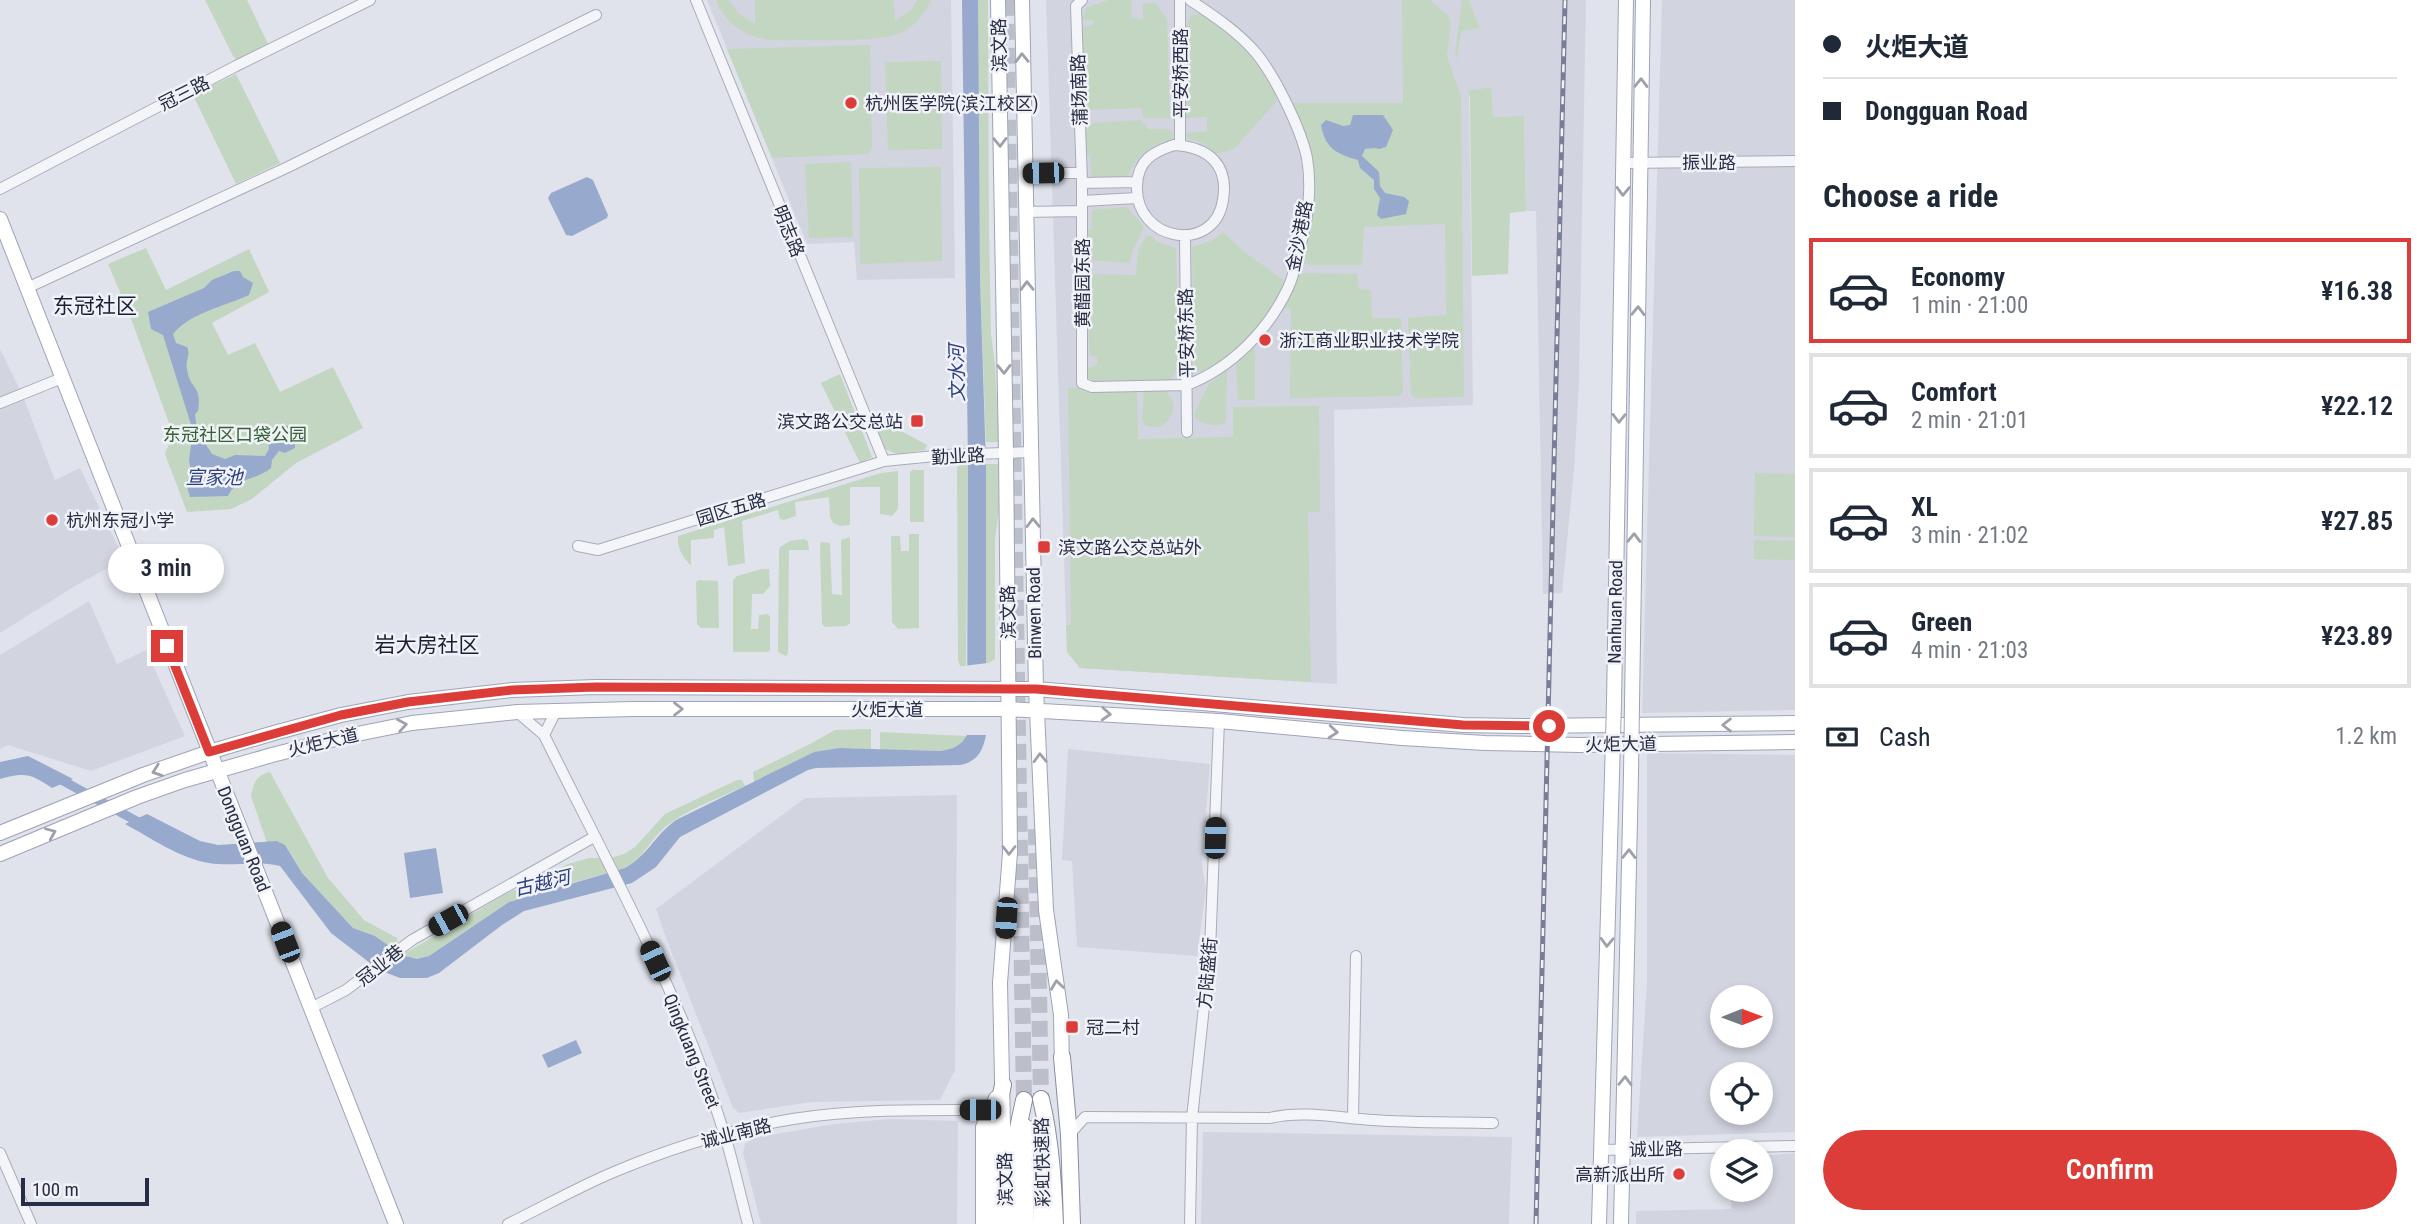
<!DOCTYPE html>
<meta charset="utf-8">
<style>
:root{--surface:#fff;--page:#f2f2f3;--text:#1f2937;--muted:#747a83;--line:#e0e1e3;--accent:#dc3d39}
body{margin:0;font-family:"Roboto Condensed","Noto Sans SC",sans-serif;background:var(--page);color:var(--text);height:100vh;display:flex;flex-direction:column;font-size:26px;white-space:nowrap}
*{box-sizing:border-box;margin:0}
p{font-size:23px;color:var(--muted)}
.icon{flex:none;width:38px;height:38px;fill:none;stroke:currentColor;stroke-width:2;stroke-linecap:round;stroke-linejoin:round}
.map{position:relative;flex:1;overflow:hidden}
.panel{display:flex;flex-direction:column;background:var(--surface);width:630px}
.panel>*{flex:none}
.banner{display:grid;align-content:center;height:154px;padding:0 28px;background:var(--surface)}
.needle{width:46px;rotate:89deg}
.buttons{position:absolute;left:1710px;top:985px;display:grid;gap:14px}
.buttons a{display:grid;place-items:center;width:63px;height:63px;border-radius:50%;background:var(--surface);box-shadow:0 4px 10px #0003;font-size:35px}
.scale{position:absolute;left:21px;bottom:18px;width:128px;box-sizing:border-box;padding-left:7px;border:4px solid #272d44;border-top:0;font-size:19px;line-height:24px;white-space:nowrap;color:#272d44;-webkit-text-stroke:5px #f0f2f8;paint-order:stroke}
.end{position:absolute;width:32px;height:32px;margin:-16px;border:9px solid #dc3d39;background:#fff;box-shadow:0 0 0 4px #fff}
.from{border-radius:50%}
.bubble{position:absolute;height:49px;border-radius:24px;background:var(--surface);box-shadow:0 4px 10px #0003;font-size:23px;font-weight:600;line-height:49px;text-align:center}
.car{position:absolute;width:21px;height:42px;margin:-21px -10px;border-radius:9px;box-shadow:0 0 5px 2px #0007;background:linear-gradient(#222 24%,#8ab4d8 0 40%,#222 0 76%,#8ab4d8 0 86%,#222 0)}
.banner b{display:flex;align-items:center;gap:24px;height:66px;font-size:26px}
.banner b+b{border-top:2px solid var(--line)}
.banner i{width:18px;height:18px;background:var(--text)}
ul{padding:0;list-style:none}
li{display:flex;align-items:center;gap:21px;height:105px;margin:0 14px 10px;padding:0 14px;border:4px solid var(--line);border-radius:0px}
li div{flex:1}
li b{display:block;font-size:26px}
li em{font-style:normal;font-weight:600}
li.on{border-color:var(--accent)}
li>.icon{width:63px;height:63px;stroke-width:1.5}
h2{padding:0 28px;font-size:32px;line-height:84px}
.pay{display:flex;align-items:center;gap:18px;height:77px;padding:0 28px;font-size:26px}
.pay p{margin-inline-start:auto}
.primary-button{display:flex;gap:14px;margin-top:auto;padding:14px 28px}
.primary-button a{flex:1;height:80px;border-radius:42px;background:var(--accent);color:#fff;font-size:28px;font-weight:600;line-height:80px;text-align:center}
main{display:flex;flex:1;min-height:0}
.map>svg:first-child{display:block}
.built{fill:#d2d5e0;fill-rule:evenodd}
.green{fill:#c2d6c1}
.water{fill:#98a9ce}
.pier{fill:#e0e3eb}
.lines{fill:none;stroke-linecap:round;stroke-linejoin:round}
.canal{stroke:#98a9ce;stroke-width:9}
.highway-tunnel{stroke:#bbbfca;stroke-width:16;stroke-dasharray:16 8;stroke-linecap:butt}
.minor-casing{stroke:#a8acb9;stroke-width:12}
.major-casing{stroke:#9ea4b8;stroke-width:16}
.highway-casing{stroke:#868da3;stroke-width:18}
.minor{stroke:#f4f5f9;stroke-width:10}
.major{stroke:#fff;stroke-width:14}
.highway{stroke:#fff;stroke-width:16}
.rail-casing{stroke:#787e96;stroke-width:5}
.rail{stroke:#f0f2f8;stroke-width:2.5;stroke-dasharray:8;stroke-linecap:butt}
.major-bridge-casing{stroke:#9ea4b8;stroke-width:16;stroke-linecap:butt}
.major-bridge{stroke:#fff;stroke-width:14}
.oneway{stroke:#9ea0ab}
.route{stroke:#dc3d39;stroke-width:9}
.poi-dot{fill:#dc3d39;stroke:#f0f2f8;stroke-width:2.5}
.labels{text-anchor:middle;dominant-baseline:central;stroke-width:5;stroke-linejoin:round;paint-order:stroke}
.street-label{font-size:18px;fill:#272d44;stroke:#f0f2f8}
.poi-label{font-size:18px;fill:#272d44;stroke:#f0f2f8;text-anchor:start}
.park-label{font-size:18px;fill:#336233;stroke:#f0f2f8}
.water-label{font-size:19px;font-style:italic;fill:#2d427d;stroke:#f0f2f8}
.quarter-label{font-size:21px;fill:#191e35;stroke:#f0f2f8}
</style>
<main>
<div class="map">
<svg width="1795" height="1224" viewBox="0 0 1795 1224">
<rect width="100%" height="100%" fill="#e0e3eb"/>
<!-- built -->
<path class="built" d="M707 0H951L955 278 857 280 854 242 807 244Z
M1046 0H1465L1480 28 1469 0H1586L1579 383 1574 470 1562 593 1543 594 1536 211H1526L1524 117H1493L1490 87 1469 92 1473 405 1334 410 1337 684 1080 668 1067 652Z
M1662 0H1795V710L1642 713Z
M0 349 22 394 55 480 80 468 124 559 75 586 0 633Z
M89 601 117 664 146 650 185 736 91 771 8 745 0 749V655Z
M1068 749 1210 764 1202 866 1206 889 1197 956 1077 947 1072 861 1062 860Z
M1647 753 1795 755V1132L1637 1137 1647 981ZM1722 998H1760V1036H1722ZM1722 1074H1760V1113H1722Z
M957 795 955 1070 940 1100 812 1102 739 1113 733 1108 668 943 656 909 805 798Z
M889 1119 958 1121 957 1224H761L743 1153 745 1144 753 1138 834 1124Z
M1203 1132 1512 1137 1509 1224H1201Z
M1795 1153V1224H1636V1211L1731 1209 1732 1190H1760L1761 1156Z"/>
<!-- green -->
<path class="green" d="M205 0H247L268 44 237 60 233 56Z
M716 0H729L738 13 755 24V0H894L895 21 911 10 917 0H931C925 13 916 25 903 32 879 44 803 39 773 40 747 38 726 25 716 0Z
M977 0H988L989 233 991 334 995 364 999 442H986L980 280Z
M1109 0H1131L1132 18 1143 19V4L1155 3 1167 19 1170 118H1144L1141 108 1088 110 1083 104 1082 30 1085 26 1093 25V20H1082L1087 7Z
M1402 0H1430L1448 16 1451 23 1447 56 1461 97 1464 397 1416 398 1411 395 1408 318 1446 315 1445 224 1364 227 1362 265H1311L1303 263 1300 257C1309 229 1318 200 1313 171 1309 149 1296 124 1288 103H1403Z
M1462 0H1469L1480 28 1461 31 1457 58 1468 91 1491 87 1493 117 1524 116 1526 211 1510 213 1508 274 1472 276 1470 97 1455 53Z
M1200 14C1230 23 1269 71 1277 101L1234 149 1215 154 1204 144 1187 138V133L1207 131V117L1186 118 1185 30 1191 15Z
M870 45 872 147 869 154 772 158 727 49Z
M941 61 942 149 888 150 885 62Z
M236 74 280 163 236 184 193 95Z
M1141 120 1149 129H1165L1173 132V139C1153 143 1132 158 1128 179L1095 178 1091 176 1090 156 1086 154 1085 133 1092 123Z
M851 162 853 237 809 238 805 164Z
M941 167 942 261 860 264 859 168Z
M1127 207 1144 227 1132 252 1130 263 1088 260V231L1091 230 1092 210Z
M1223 232 1242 250 1286 282 1277 302 1253 336 1212 369 1205 372 1197 370 1194 364 1192 247 1213 240Z
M1147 236H1152L1157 242 1176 248 1179 367 1170 380 1098 384 1086 377 1087 368 1097 365V357L1090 355 1089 350 1088 278 1094 274 1136 275 1138 250Z
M146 248 166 290 249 249 269 292 212 323 228 355 255 343 280 392 333 367 363 428 296 463 252 499 231 509 187 512 165 454 173 434 129 313 108 264Z
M1297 273 1357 274 1359 289 1371 290 1372 318H1401L1403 392 1400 396 1290 398 1291 308H1282Z
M1253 349 1255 350V400H1238L1236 364Z
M1227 370 1226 422C1217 428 1205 424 1196 419L1194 414 1209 384Z
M840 374 872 457 860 463 821 383Z
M1137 387 1138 439 1233 437V407L1319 406 1320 512H1308L1311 682 1080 668 1067 652 1066 625H1071L1068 388Z
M1144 391H1166C1178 405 1175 415 1161 427L1146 426 1142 420Z
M883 421 927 445 925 450 897 454 885 449 875 426Z
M961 464H968L966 666H960L958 660 957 467Z
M986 464H998L999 509 995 539V659L985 665Z
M912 470H924V522H910V472Z
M898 471V509L892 516 880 514V487H850V525L840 526 833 523 830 517 829 497 795 502 796 516 784 520 780 519 778 510 742 521 745 563 728 566 724 527 714 530V538L691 540V566C683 557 677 549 678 536L881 473Z
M1755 473 1795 474V537L1754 536Z
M909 534H919V628L898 629 892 622 891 536H900L901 551H909Z
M850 537V623L846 626 825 627 822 624 820 546 821 542 830 543 832 594 842 595 841 540Z
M804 539 808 541 809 550H789L788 653 786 656 778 652 779 551 780 547 790 541Z
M1754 540 1795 541V560L1754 559Z
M762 569H769L770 586 763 594H752L751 629H758L759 615 768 614 770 617V650L768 652H733V580L737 576Z
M699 580 718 581 719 628H701L697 624 696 582Z
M871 729V749L839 748 814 752 754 782 753 772 810 744 835 730Z
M880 732 967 736 955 749 940 751 880 750Z
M270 772 328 878 364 920 397 938 398 944 395 950 375 936 353 928 302 873 285 845 277 841 267 843 251 796C253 784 256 775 270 772Z
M737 780H742L745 786C721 797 681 812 663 829 649 842 642 859 625 868L532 894 531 881 568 864 589 858H610L624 854 635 847 665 814Z
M513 890H518L524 897 509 902 429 956 417 959 402 955Z"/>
<!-- water -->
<path class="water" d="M962 0H978L980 280 986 464V735C983 751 977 762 960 765L816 768 808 770 680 837 656 867 632 883 524 911 502 925 439 973 427 978H400L379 970 331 933 280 866C256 860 232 867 209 863 179 858 151 838 125 824L147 814 200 841 218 845 277 841 285 845 302 873 353 928 375 936 402 955 417 959 429 956 509 902 625 868C646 857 656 834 676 820L814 752 839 748 940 751C953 749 960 747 967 735L968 464Z
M1353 115H1383L1393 130 1386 147 1379 149 1375 148 1365 149 1362 156 1379 172 1380 186 1385 193 1404 197 1409 201 1406 214 1381 219 1377 215 1380 198 1374 189V180L1360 168 1358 160C1336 154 1325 148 1321 125L1326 120 1343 126 1350 125Z
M587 177 593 180 608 215 607 218 572 236 566 235 548 198 551 193Z
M234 271H240L243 277 253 283 249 295C225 306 190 313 173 334L176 343 187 347C191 355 185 360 187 369 190 391 202 383 198 411L195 414 197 431 212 454 225 459 235 455 265 456 269 449 268 439 280 426H288L294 431 295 448 285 453 279 451 272 460 271 468C257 480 236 477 228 496L190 497 186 483 191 473 189 460 193 431 163 335 151 329 148 312 204 288 212 280Z
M28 756 73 779 52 788C31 774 26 772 0 779V762Z
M436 848 443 893 410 898 404 853Z
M576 1040 582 1053 548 1068 542 1055Z"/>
<!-- pier -->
<path class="pier" d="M988 663 990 735H963V666Z"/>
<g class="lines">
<!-- canal -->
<path class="canal" d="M56 777 142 824"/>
<!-- highway-tunnel -->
<path class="highway-tunnel" d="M1006 0 1024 1100
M1036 829 1041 1099"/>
<defs>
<path id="minor" d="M696 0 884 461
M1082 0 1076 6 1082 183V383L1092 387 1187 385C1231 368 1268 331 1288 288 1294 276 1296 261 1300 247 1308 220 1312 187 1307 158 1301 129 1275 76 1256 53 1237 31 1214 16 1190 0
M1180 0V145
M1174 145C1208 147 1229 164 1223 200 1215 255 1134 242 1137 185 1138 160 1153 152 1174 145Z
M1623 163 1795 161
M1024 173H1081
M1082 183 1137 182
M0 189 236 66 370 0
M1082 201 1137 198
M1025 212 1082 211
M1185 235 1187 432
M27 288 288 167 596 15
M0 403 62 378
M578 546 598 550 884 461 945 455 1031 452
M517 712 544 735C608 865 682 996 725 1136 734 1165 740 1195 748 1224
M544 735 557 709
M311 1008 346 990 412 940 594 837
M1353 1118 1356 956
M1069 1135 1085 1117 1270 1118C1304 1110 1339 1118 1373 1120 1413 1123 1453 1122 1493 1123
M1601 1150 1795 1146
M0 1153 31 1224
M508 1224C543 1207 578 1187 614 1172 671 1148 732 1129 793 1119 855 1109 918 1110 980 1110
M1190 1224 1192 1118 1210 951 1219 721"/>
<path id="major" d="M998 0 1006 453 1010 853 1000 983 1005 1224
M1022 0 1036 689 1046 910 1061 1015 1062 1069
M0 219 396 1224
M1614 702 1626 0
M1632 704 1643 0
M0 833 143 775 209 752 274 733 341 715 408 702 512 690 596 687 1036 689 1463 725 1521 726 1795 723
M0 854 137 797 185 780 272 755 347 736 412 723 517 712 633 709H1007L1219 721 1402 738 1485 743 1579 745 1795 742
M983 1224V1127L996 1098
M1599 1224 1612 775
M1621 1224 1631 774"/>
<path id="highway" d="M1062 1057 1069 1135 1072 1224
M1041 1099C1051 1141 1053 1181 1055 1224
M1025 1127 1026 1224
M1042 1149V1224
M991 1224C989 1172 991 1136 1003 1085
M1014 1224V1147L1024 1100"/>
</defs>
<!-- minor casing -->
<use href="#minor" class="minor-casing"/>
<!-- major casing -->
<use href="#major" class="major-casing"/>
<!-- highway casing -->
<use href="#highway" class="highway-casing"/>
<!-- minor -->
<use href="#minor" class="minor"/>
<!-- major -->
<use href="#major" class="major"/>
<!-- highway -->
<use href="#highway" class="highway"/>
<defs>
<path id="rail" d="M1536 1224 1565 0"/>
</defs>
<!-- rail casing -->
<use href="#rail" class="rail-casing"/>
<!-- rail -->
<use href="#rail" class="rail"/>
<defs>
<path id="major-bridge" d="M1631 774 1632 704
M1612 775 1614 702"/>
</defs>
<!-- major-bridge casing -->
<use href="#major-bridge" class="major-bridge-casing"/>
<!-- major-bridge -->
<use href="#major-bridge" class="major-bridge"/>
</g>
<!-- one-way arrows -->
<defs><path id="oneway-chevron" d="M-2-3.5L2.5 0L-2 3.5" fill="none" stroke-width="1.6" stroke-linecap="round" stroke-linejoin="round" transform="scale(1.75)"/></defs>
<g class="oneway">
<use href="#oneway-chevron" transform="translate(1022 58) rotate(-91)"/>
<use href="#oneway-chevron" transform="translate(1641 83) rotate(-89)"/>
<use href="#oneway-chevron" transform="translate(1000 142) rotate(89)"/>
<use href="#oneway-chevron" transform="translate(1623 191) rotate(91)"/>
<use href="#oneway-chevron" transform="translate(1027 286) rotate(-91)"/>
<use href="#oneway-chevron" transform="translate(1638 311) rotate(-89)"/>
<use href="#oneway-chevron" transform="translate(1004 369) rotate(89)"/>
<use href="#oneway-chevron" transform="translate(1619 418) rotate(91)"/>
<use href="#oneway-chevron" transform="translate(1033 523) rotate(-91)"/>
<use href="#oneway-chevron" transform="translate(1634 538) rotate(-89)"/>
<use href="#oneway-chevron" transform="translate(678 709)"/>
<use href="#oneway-chevron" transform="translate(1106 714) rotate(3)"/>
<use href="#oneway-chevron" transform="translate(402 725) rotate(-10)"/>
<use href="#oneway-chevron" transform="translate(1727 725) rotate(180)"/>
<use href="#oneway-chevron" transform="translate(1333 732) rotate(5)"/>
<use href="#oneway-chevron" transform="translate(1040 758) rotate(-92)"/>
<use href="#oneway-chevron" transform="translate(157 771) rotate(161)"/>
<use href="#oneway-chevron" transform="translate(51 833) rotate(-23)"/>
<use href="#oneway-chevron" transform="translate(1009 850) rotate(90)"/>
<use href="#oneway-chevron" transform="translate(1629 854) rotate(-89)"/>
<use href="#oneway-chevron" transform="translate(1607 942) rotate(92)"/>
<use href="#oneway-chevron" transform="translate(1057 985) rotate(-98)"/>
<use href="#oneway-chevron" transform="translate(1625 1081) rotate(-89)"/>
</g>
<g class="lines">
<!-- route -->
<path class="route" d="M167 646 209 752 341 715 408 702 512 690 596 687 1036 689 1463 725 1549 726"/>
</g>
<!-- markers -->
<g class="poi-dot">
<circle cx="851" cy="103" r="7"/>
<circle cx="1265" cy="340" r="7"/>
<rect x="910" y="414" width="14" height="14" rx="3.5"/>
<circle cx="52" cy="520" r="7"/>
<rect x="1037" y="540" width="14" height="14" rx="3.5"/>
<rect x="1065" y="1020" width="14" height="14" rx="3.5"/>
<circle cx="1679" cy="1174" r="7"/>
</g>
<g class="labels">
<!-- street labels -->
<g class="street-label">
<text transform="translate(999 45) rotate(-91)">滨文路</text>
<text transform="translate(1180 73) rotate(-90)">平安桥西路</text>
<text transform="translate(1079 90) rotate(-92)">蒲场南路</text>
<text transform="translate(184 93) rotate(-27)">冠三路</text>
<text x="1709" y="162">振业路</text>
<text transform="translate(789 231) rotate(68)">明志路</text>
<text transform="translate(1299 236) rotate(-79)">金沙港路</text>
<text transform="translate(1082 283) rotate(-90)">黄醋园东路</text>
<text transform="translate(1186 333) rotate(-91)">平安桥东路</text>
<text transform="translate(958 456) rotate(-3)">勤业路</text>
<text transform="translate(731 509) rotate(-17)">园区五路</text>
<text transform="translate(1008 612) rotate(-91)">滨文路</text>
<text transform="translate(1615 612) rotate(-89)">Nanhuan Road</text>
<text transform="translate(1034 613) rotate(-91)">Binwen Road</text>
<text x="887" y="709">火炬大道</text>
<text transform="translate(323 742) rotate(-13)">火炬大道</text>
<text transform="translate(1621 744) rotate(-1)">火炬大道</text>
<text transform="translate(244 839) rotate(68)">Dongguan Road</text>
<text transform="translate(380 965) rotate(-38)">冠业巷</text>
<text transform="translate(1207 973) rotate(-85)">方陆盛街</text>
<text transform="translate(692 1051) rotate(68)">Qingkuang Street</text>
<text transform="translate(736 1133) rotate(-14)">诚业南路</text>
<text transform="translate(1656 1149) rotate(-1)">诚业路</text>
<text transform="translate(1042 1162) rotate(-91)">彩虹快速路</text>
<text transform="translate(1005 1179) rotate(-91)">滨文路</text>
</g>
<!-- poi labels -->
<g class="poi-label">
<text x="865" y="103">杭州医学院(滨江校区)</text>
<text x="1279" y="340">浙江商业职业技术学院</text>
<text x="903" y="421" text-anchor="end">滨文路公交总站</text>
<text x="66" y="520">杭州东冠小学</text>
<text x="1058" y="547">滨文路公交总站外</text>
<text x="1086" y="1027">冠二村</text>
<text x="1665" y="1174" text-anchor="end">高新派出所</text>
</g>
<!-- park labels -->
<g class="park-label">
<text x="235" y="434">东冠社区口袋公园</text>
</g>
<!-- water labels -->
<g class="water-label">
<text transform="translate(957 373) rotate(-91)">文水河</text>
<text x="214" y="477">宣家池</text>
<text transform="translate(542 883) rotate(-13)">古越河</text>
</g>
<!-- quarter labels -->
<g class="quarter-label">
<text x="95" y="306">东冠社区</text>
<text x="427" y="645">岩大房社区</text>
</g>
</g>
</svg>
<div class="buttons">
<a><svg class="needle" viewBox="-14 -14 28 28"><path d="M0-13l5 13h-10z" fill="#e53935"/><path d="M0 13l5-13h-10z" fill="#747a83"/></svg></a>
<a><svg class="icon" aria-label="locate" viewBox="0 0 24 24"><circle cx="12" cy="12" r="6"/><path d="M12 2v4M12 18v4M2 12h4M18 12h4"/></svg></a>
<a><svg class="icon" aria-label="layers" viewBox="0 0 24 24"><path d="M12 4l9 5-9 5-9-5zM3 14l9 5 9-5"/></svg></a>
</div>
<div class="scale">100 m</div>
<i class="end from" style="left:1549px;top:726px"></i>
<i class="end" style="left:167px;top:646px"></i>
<div class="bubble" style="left:108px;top:544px;width:116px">3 min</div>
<i class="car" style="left:1043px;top:173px;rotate:269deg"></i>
<i class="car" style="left:1215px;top:838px;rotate:2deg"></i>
<i class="car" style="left:1006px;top:918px;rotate:184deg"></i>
<i class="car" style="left:448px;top:920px;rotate:241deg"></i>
<i class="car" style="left:285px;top:942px;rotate:339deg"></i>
<i class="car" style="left:655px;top:961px;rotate:335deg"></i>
<i class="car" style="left:980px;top:1110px;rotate:270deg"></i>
</div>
<section class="panel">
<div class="banner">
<b><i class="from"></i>火炬大道</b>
<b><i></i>Dongguan Road</b>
</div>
<h2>Choose a ride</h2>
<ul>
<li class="on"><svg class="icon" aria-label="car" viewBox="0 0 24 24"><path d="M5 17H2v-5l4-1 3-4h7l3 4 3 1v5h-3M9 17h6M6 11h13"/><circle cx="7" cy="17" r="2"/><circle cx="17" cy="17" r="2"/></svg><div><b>Economy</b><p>1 min · 21:00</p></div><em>¥16.38</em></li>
<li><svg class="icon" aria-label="car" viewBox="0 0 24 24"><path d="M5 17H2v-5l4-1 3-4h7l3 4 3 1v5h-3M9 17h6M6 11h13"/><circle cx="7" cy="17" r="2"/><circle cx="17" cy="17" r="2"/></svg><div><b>Comfort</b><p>2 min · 21:01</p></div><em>¥22.12</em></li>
<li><svg class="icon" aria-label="car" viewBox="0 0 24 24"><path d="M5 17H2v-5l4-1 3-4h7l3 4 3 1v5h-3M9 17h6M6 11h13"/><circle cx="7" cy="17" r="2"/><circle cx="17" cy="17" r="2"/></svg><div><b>XL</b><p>3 min · 21:02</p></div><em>¥27.85</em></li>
<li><svg class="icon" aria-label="car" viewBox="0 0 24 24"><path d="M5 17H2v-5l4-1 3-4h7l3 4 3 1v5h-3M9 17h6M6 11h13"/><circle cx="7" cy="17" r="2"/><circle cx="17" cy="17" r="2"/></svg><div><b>Green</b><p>4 min · 21:03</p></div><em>¥23.89</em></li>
</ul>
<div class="pay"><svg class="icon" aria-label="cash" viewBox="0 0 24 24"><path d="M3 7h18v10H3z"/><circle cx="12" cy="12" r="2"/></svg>Cash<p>1.2 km</p></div>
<div class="primary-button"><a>Confirm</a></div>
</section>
</main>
